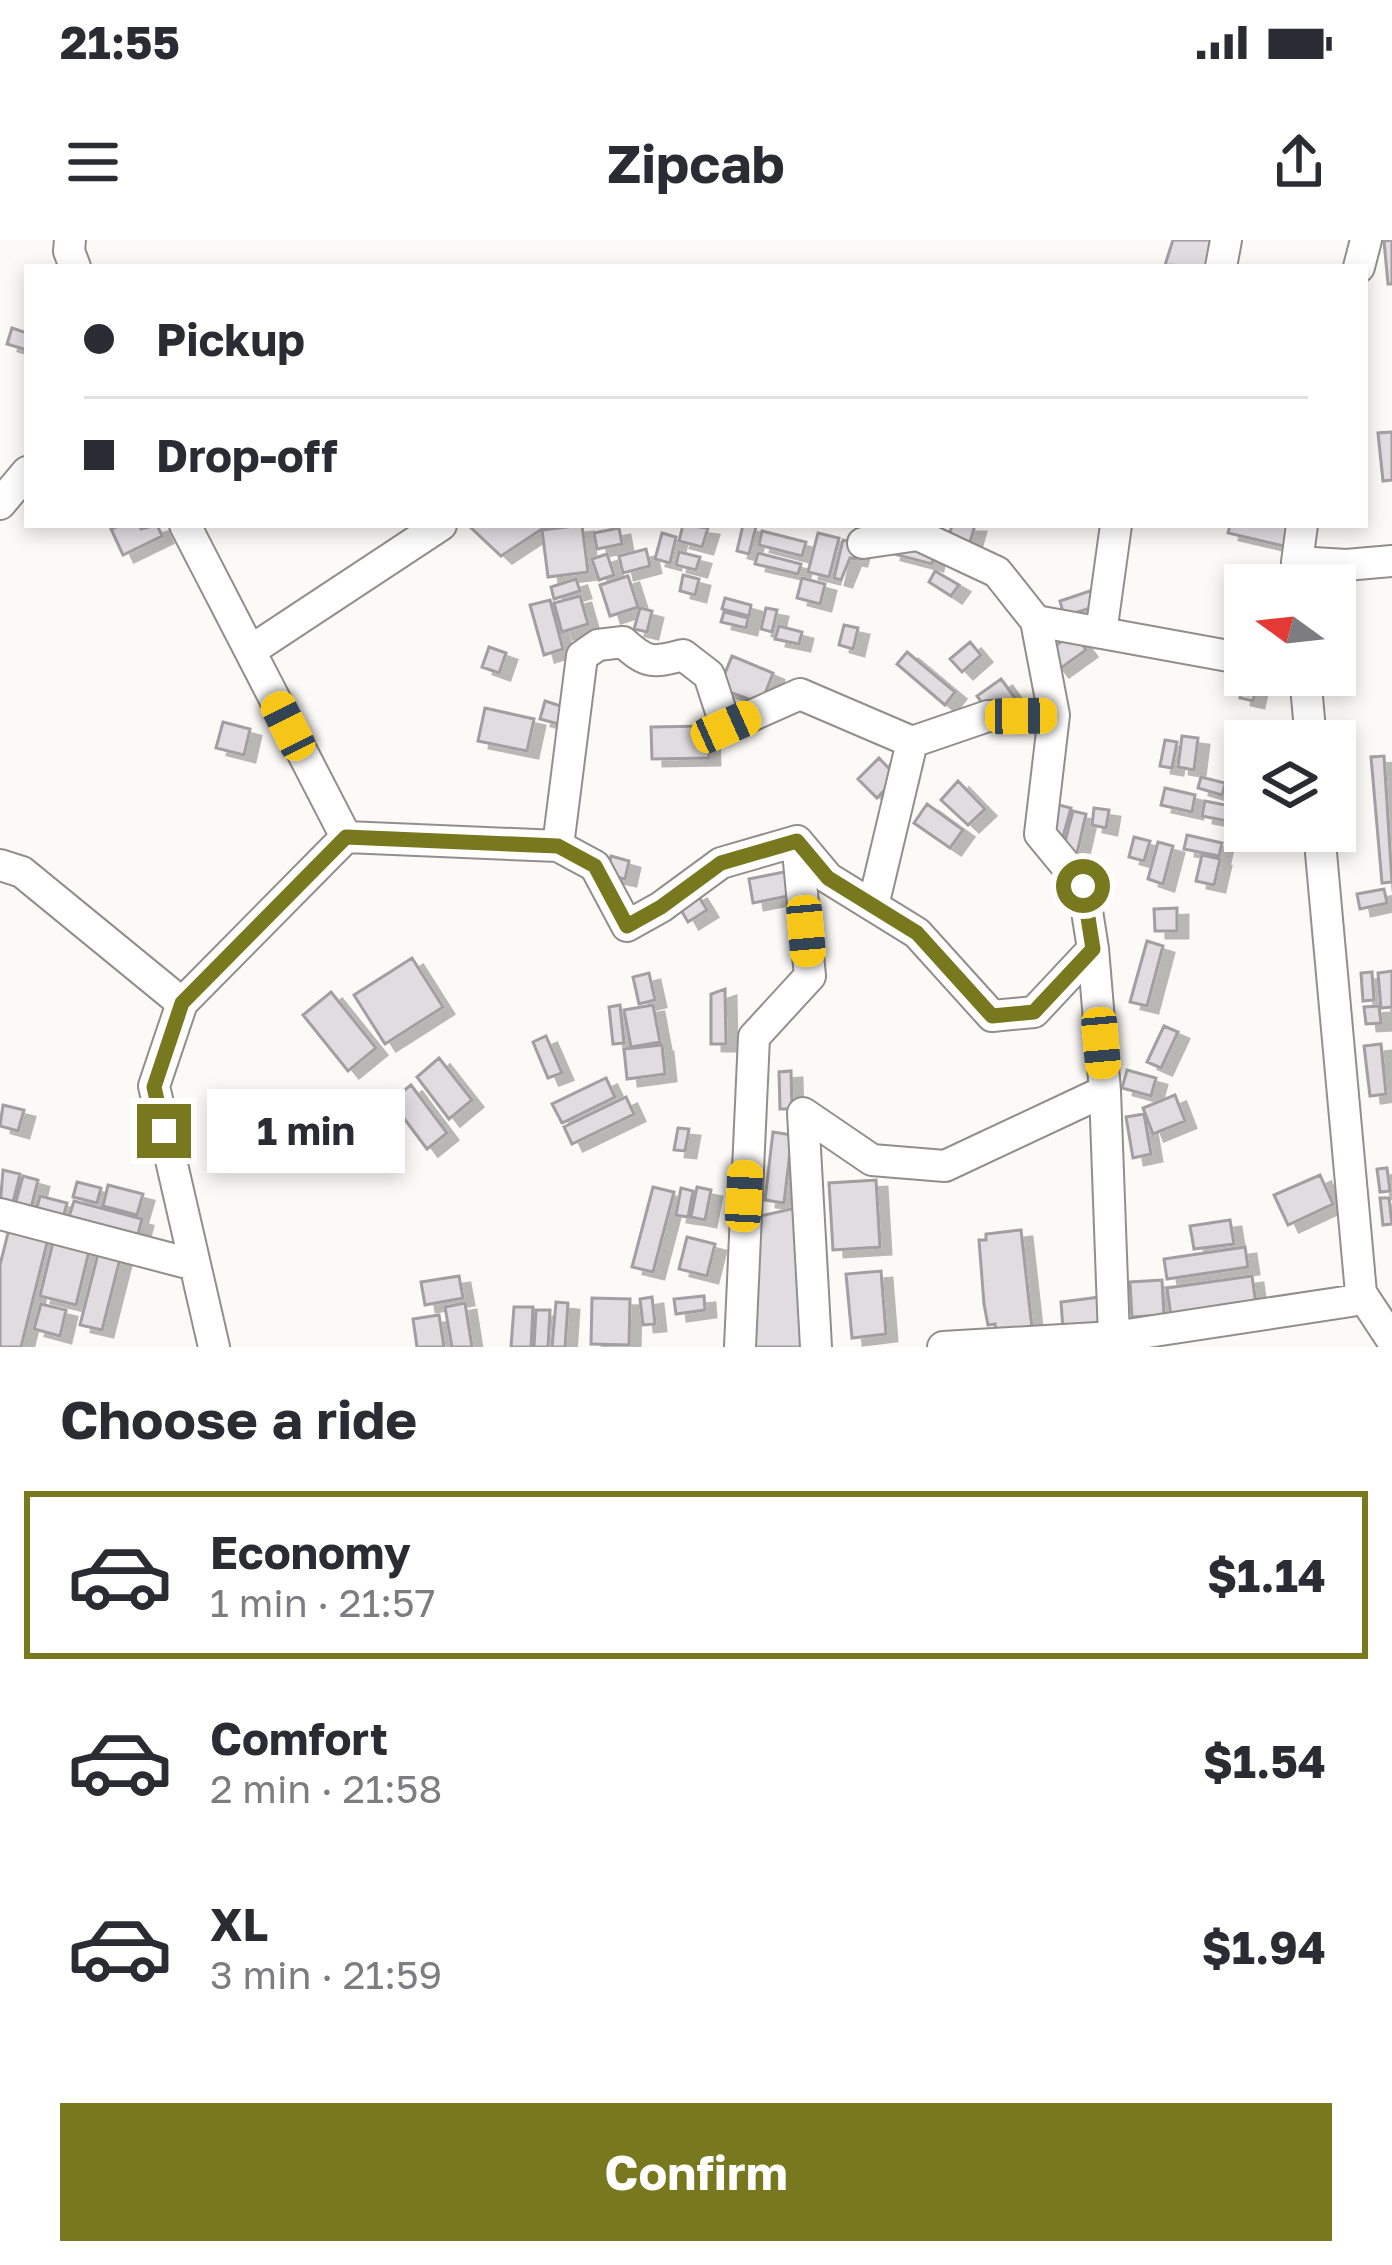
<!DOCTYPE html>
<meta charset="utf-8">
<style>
:root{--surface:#fff;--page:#f7f7f7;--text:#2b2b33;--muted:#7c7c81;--line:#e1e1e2;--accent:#78781f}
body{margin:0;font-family:"Golos Text",sans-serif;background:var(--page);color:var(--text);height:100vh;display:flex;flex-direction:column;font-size:45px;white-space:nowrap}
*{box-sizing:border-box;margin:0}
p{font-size:39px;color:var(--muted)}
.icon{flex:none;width:66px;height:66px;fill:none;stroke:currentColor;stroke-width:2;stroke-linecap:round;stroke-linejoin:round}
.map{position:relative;height:1107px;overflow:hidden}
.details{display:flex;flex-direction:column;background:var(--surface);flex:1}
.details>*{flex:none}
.banner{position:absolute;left:24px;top:24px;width:1344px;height:264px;border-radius:0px;box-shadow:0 6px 18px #0003;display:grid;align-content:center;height:264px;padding:0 60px;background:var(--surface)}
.needle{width:78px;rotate:285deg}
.buttons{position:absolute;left:1224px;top:324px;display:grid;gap:24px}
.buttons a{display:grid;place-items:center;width:132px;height:132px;border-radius:0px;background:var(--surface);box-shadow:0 6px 18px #0003;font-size:60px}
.end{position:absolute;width:54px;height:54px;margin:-27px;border:15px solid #78781f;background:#fff;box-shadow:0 0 0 6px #fff}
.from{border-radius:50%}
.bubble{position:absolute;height:84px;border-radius:0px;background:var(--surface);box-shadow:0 6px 18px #0003;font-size:39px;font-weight:700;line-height:84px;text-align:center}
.car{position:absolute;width:36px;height:72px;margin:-36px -18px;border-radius:15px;box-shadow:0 0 9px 3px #0007;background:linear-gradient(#f5c518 24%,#345 0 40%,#f5c518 0 76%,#345 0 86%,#f5c518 0)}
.banner b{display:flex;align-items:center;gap:42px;height:114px;font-size:45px}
.banner b+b{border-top:3px solid var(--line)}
.banner i{width:30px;height:30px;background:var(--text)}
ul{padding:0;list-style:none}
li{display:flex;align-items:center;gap:36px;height:168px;margin:0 24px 18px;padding:0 36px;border:6px solid transparent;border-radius:0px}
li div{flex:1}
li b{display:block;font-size:45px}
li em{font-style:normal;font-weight:700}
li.on{border-color:var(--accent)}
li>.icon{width:108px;height:108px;stroke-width:1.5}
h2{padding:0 60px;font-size:54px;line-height:144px}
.action{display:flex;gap:24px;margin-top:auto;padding:24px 60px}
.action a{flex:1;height:138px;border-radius:0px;background:var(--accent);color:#fff;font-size:48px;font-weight:700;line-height:138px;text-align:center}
.status{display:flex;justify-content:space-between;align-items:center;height:84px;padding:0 60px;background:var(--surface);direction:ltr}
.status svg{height:33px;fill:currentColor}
header{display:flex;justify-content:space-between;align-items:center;height:156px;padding:0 60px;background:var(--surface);font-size:54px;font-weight:700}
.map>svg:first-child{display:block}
.building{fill:#e0dcdf;stroke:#a29ea1;stroke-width:3;filter:url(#shadow)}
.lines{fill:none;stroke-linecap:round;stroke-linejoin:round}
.street-casing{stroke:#918f8b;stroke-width:34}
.street{stroke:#fff;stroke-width:30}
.route{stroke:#78781f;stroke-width:15}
</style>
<div class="status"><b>21:55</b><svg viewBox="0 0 49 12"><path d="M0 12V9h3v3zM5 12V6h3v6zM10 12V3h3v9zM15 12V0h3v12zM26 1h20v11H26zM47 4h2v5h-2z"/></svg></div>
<header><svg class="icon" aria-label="menu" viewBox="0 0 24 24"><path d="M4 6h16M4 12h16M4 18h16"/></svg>Zipcab<svg class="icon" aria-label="share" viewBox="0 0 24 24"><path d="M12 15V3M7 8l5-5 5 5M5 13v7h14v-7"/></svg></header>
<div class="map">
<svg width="1392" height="1107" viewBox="0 0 1392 1107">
<defs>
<filter id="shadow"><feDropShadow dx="11" dy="7" stdDeviation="0" flood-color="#0004"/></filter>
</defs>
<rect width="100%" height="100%" fill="#fcfaf6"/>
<!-- building -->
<path class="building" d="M1173 0H1217L1209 27 1165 25Z
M1392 0V44H1388L1384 1Z
M12 88 27 93V110L7 104Z
M1392 192V240L1383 241 1378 193Z
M121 285H139L141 289 157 285 162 296 123 315 111 289Z
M472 285H548L501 316 469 286Z
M582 285 588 332 548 337 542 290Z
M683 285 708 288 702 307 679 301Z
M743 285 756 287 749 314 737 311Z
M952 285H975L968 309 947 304Z
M1230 285H1293L1288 307 1228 293Z
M619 288 622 304 597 309 594 293Z
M762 291 806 302 802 316 759 305Z
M662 293 676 297 670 323 655 319Z
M818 293 839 298 829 337 808 332Z
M843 300 860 304 856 319 850 318 841 340 834 338Z
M893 300 935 310 932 324 890 313Z
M646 309 650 326 623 333 619 316Z
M679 312 700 317 696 330 676 325Z
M758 313 801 324 798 334 755 324Z
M607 314 614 335 599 340 592 319Z
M935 331 959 345 951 356 929 342Z
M683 335 699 339 695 355 680 351Z
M628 336 638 367 610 376 600 345Z
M802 338 825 344 820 364 797 358Z
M576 339 580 351 554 359 551 347Z
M1096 349 1101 365 1064 376 1060 361Z
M580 356 588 384 562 392 554 363Z
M725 358 751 365 749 376 722 369Z
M550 360 563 409 544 415 530 365Z
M640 368 652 371 647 392 634 389Z
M766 368 777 370 772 392 761 389Z
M724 372 748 378 746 388 721 382Z
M844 385 858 388 853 409 839 405Z
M779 386 802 392 799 404 775 399Z
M1074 393 1086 410 1058 430 1045 413Z
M970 402 981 415 962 432 950 419Z
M489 407 506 413 499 433 482 427Z
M907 412 955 452 945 465 897 424Z
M732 416 773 433 761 464 719 448Z
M1246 435 1258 439 1253 461 1240 458Z
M1001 439 1015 458 991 475 977 456Z
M545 461 567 468 562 485 540 479Z
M485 468 534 479 527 511 478 501Z
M223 482 250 489 244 515 216 508Z
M708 486 709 518 652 519 651 487Z
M1182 496 1198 498 1194 530 1178 527Z
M1165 500 1177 502 1172 528 1160 526Z
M1384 516 1392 642 1382 643 1371 517Z
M879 518 897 537 877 558 858 539Z
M1201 537 1225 543 1222 555 1198 548Z
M958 541 985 569 968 585 941 560Z
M1165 548 1195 555 1192 572 1161 565Z
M1205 561 1245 569 1243 584 1202 576Z
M927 564 963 590 950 608 914 583Z
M1059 565 1071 568 1061 604 1049 601Z
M1094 568 1109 570 1106 588 1092 585Z
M1073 571 1086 574 1077 613 1063 610Z
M1187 595 1222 603 1219 616 1184 609Z
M1134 597 1150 601 1144 621 1129 617Z
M1158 602 1173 606 1163 644 1148 639Z
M1202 615 1220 619 1214 645 1196 641Z
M611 616 629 621 625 639 607 635Z
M789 631 793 655 753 663 749 639Z
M1384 649 1387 663 1360 669 1357 654Z
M696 652 707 670 688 682 677 663Z
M1177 668V691H1155L1154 669Z
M1147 701 1163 706 1147 766 1130 762Z
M412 718 443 767 385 804 354 755Z
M1392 731V767L1381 768 1378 733Z
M1372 732 1374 760 1363 761 1361 733Z
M649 733 655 760 639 764 633 737Z
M725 749 726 804H711V754Z
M331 752 376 808 348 831 303 775Z
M620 765 624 803 613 804 609 767Z
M653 765 660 802 631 807 624 770Z
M1379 766 1381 783 1366 784 1364 767Z
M1164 786 1178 792 1161 828 1147 822Z
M546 796 562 833 548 838 533 802Z
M1381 804 1386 854 1370 856 1364 806Z
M662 805 665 834 627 839 624 809Z
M439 818 472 860 449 879 417 837Z
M1127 830 1156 838 1151 856 1122 848Z
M791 831 792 869H780L779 832Z
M606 838 615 857 562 883 552 864Z
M411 845 447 893 427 909 391 861Z
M1175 855 1185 881 1153 894 1143 868Z
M626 857 634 874 572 904 564 887Z
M3 865 24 870 18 891 0 886Z
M1144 874 1151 914 1133 918 1126 877Z
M678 888 689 889 685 911 674 910Z
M773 892 792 895 784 963 765 960Z
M1387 928 1390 951 1380 952 1377 929Z
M3 930 20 934 11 970 0 967Z
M1320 935 1333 964 1288 985 1274 955Z
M23 936 38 940 29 976 13 972Z
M876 940 880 1007 833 1010 829 943Z
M77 942 101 948 97 963 73 957Z
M108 945 143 954 137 975 103 966Z
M653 947 674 952 653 1032 632 1027Z
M697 947 711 950 705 980 691 977Z
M681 948 693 951 688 977 676 975Z
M40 956 67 963 62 982 35 975Z
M1380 958H1389L1392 984 1383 985Z
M74 961 142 979 137 998 68 980Z
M800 967 808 1107H751L756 977Z
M1230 980 1234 1004 1194 1009 1190 986Z
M10 985 49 995 21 1107H0V1025Z
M1021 990 1032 1088 996 1091 995 1084 988 1085 984 1064 979 1000H986V994Z
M55 994 91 1003 76 1065 40 1056Z
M687 997 715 1004 707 1036 679 1029Z
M100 1006 122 1011 102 1090 80 1085Z
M1245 1007 1248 1027 1167 1039 1164 1019Z
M881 1031 886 1094 852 1098 846 1034Z
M459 1036 463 1058 425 1065 421 1042Z
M1252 1036 1256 1064 1171 1076 1167 1048Z
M1162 1040 1164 1075 1132 1077 1130 1042Z
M704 1056 705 1070 676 1074 674 1059Z
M652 1057 655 1084 643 1085 640 1059Z
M1100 1057 1104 1085 1063 1089 1061 1062Z
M592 1058 630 1059 629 1105 591 1104Z
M556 1062 568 1063 565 1107H552Z
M465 1063 472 1107H452L445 1067Z
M41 1064 66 1070 60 1096 34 1089Z
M514 1067H533L531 1107H511Z
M536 1070H550L548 1107H534Z
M439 1075 444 1107H417L413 1079Z"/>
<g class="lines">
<defs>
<path id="street" d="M70 0 69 11 75 27
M1221 27 1226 0
M1359 27 1366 0
M0 264 27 232
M185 285 346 597 182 763 154 846 214 1107
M863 303 918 295 997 332 1036 381 1245 419
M1297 322 1346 325 1392 321
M1298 345 1297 322 1302 285
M1036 381 1054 475 1040 594 1083 646 1093 709 1105 851
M1101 393 1116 285
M250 411 441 285
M1305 435 1311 501
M1319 591 1361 1053 1392 1100
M346 597 558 606 595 626 627 686 661 667 721 623 797 601 810 736 754 797 740 1107
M797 601 828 638 917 693 992 776 1034 772 1093 709
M558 606 582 416 598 405 623 402C647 424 653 423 683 415L709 435 726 487 800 454 912 502
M0 625 22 632 182 763
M873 666 912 502 988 476 1054 475
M0 974 195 1025
M816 1107 803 873 872 920 945 926 1105 851 1114 1097
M943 1107 1114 1097 1351 1061 1361 1053"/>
</defs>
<!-- street casing -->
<use href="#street" class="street-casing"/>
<!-- street -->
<use href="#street" class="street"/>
</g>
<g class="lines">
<!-- route -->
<path class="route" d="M164 891 154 847 182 763 346 597 558 606 595 626 627 686 661 667 721 623 797 601 828 638 917 693 992 776 1034 772 1093 709 1083 646"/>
</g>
</svg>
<div class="buttons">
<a><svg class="needle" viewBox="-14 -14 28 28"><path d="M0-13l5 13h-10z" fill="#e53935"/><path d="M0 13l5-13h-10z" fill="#7c7c81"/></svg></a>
<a><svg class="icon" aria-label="layers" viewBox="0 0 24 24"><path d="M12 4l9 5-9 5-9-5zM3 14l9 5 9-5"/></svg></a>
</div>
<i class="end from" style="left:1083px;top:646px"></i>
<i class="end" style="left:164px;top:891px"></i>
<div class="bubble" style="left:207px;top:849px;width:198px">1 min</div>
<i class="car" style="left:1021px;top:476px;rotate:89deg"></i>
<i class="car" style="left:288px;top:486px;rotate:333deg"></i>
<i class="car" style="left:726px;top:487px;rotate:66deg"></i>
<i class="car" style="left:806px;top:691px;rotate:175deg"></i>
<i class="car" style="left:1101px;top:803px;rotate:175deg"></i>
<i class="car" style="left:744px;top:956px;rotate:3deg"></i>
<div class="banner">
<b><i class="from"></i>Pickup</b>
<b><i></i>Drop-off</b>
</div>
</div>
<section class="details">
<h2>Choose a ride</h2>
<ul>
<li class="on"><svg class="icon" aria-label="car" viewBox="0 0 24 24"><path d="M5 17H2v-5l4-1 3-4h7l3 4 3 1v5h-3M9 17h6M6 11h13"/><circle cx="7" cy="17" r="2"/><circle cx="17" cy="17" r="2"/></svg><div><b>Economy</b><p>1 min · 21:57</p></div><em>$1.14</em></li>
<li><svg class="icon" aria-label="car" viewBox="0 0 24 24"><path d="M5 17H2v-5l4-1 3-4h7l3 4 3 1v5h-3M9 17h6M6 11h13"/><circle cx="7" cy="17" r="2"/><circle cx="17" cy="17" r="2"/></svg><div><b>Comfort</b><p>2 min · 21:58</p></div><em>$1.54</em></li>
<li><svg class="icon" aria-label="car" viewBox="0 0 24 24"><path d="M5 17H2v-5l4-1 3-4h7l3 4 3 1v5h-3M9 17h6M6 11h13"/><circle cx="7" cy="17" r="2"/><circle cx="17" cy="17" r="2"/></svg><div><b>XL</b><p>3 min · 21:59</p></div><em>$1.94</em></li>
</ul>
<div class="action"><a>Confirm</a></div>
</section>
